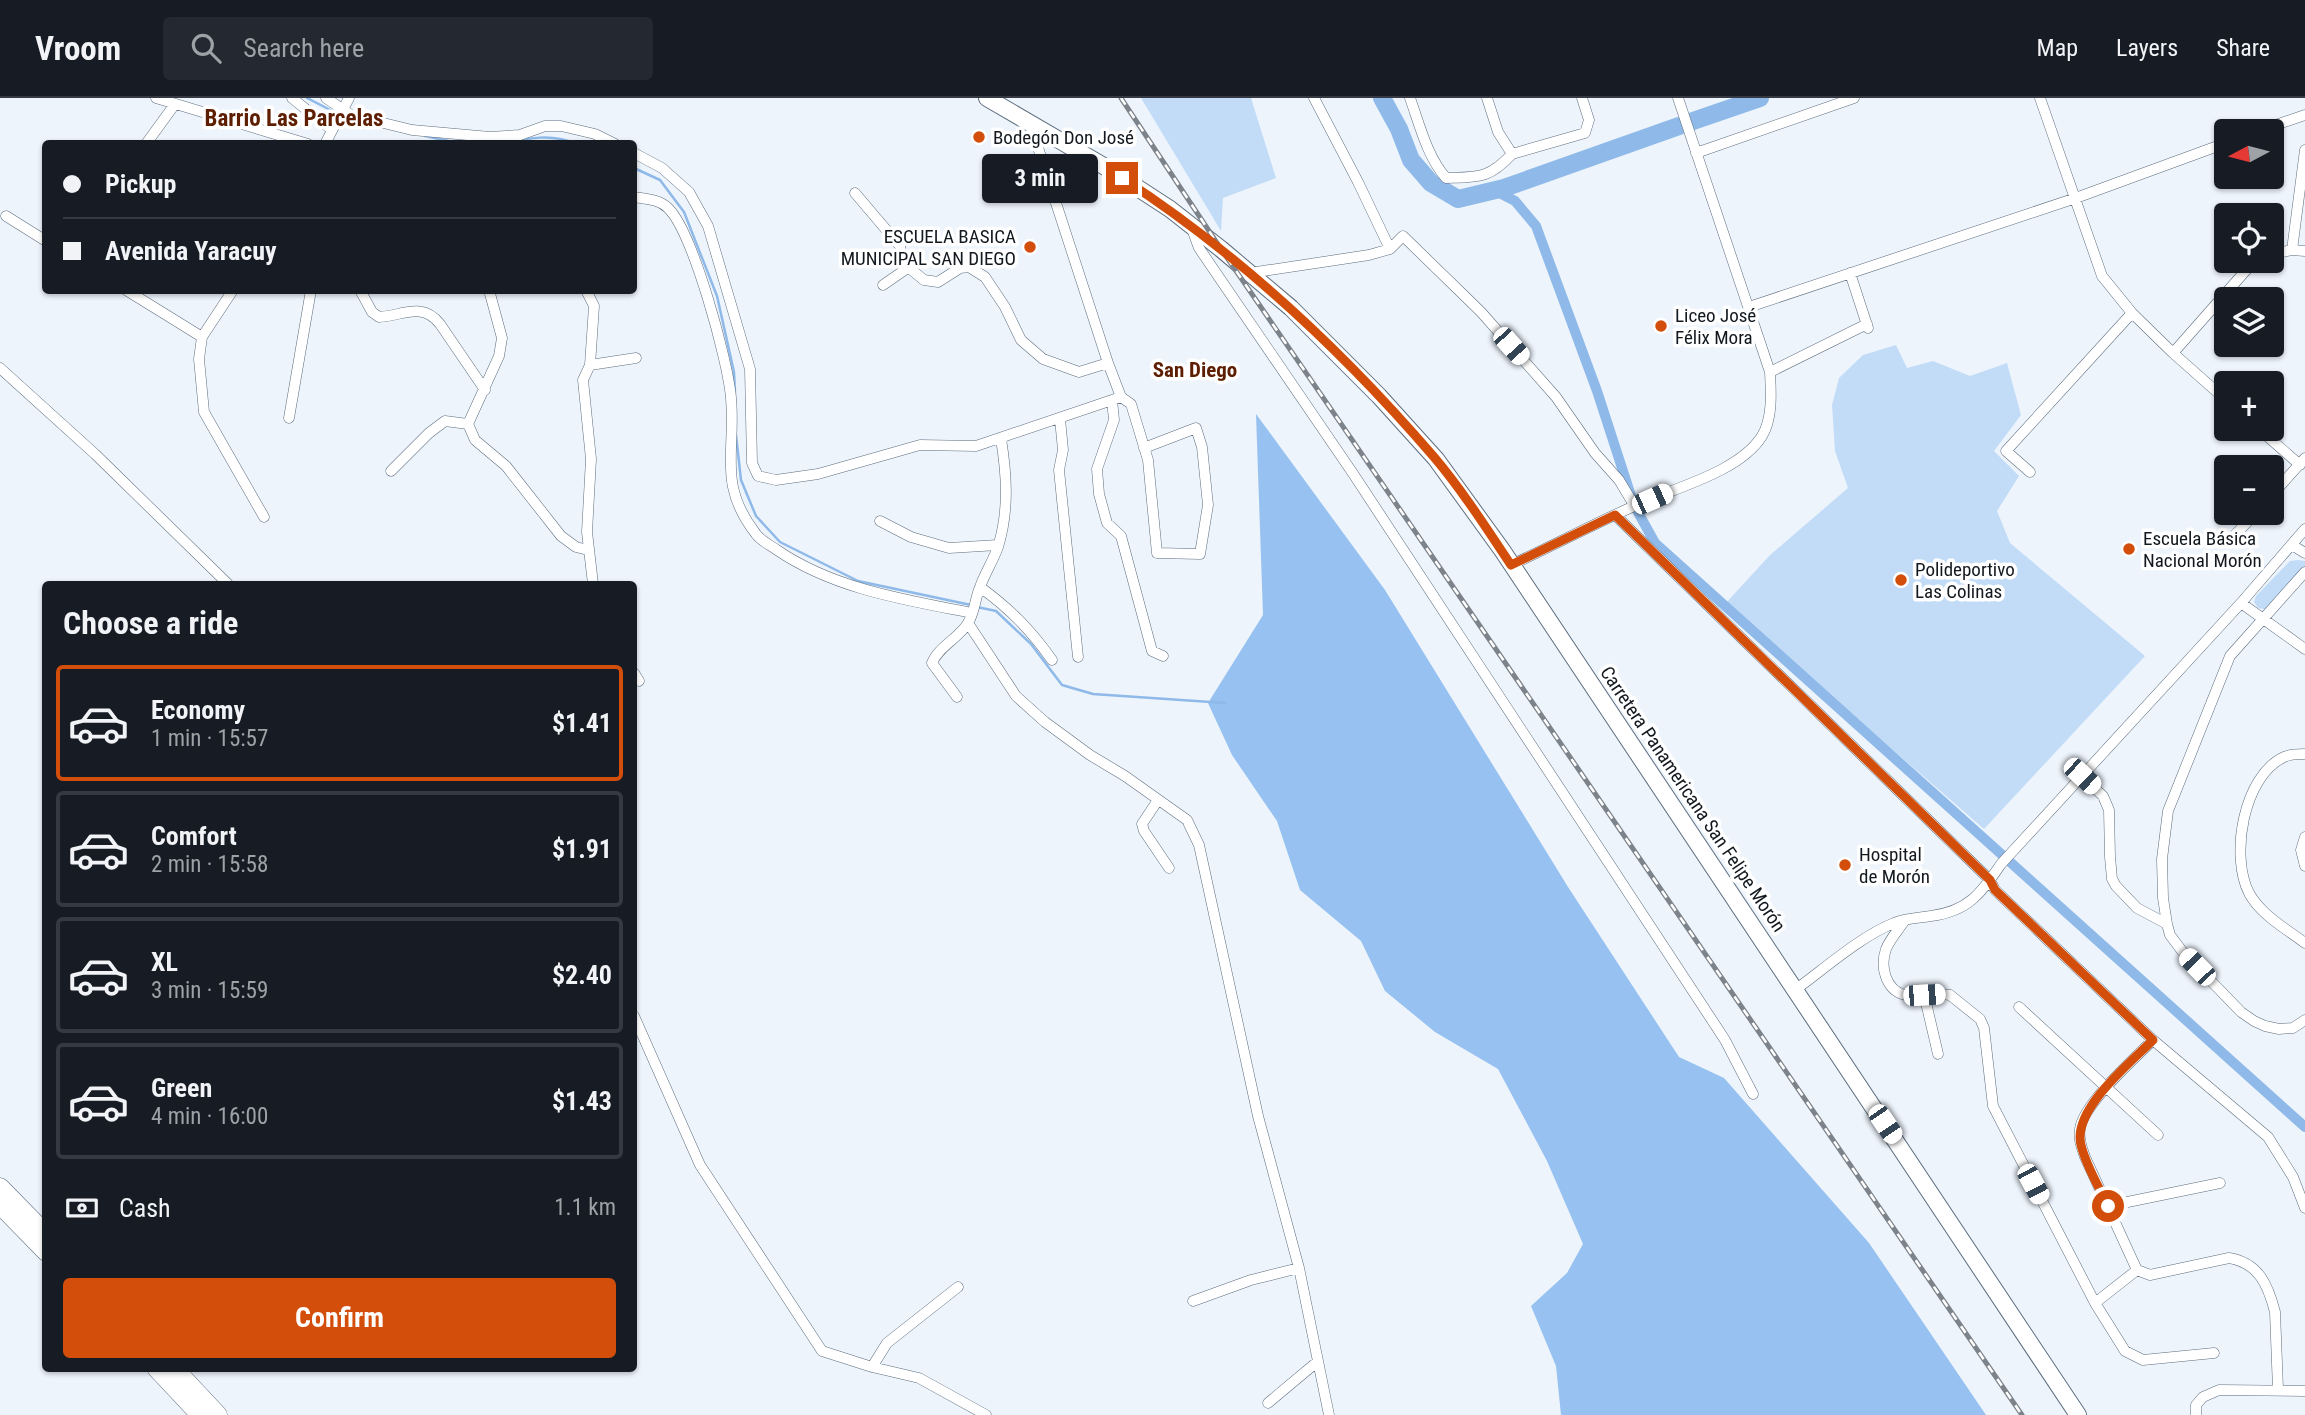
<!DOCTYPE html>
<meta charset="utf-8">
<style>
:root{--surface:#171b24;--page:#242831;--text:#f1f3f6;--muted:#9ea1a6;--line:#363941;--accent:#d34e0a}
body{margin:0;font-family:"Roboto Condensed",sans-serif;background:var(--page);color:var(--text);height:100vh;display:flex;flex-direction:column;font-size:26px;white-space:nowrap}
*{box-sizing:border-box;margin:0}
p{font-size:23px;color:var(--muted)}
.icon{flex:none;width:38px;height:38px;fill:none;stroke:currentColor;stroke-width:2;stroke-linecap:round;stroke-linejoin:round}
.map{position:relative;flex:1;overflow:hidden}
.sheet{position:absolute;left:42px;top:483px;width:595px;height:791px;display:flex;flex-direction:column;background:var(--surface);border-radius:7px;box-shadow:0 2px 5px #0004}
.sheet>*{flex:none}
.banner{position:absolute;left:42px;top:42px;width:595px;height:154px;border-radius:7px;box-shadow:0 2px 5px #0004;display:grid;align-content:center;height:154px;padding:0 21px;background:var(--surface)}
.needle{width:46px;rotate:263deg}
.controls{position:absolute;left:2214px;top:21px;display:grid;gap:14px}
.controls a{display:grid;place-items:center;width:70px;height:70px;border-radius:7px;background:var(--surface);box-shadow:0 2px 5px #0004;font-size:35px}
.end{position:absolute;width:32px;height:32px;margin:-16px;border:9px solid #d34e0a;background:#fff;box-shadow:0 0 0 4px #fff}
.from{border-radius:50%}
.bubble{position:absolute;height:49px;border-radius:7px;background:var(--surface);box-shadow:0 2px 5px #0004;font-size:23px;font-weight:700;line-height:49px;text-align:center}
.car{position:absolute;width:21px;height:42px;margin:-21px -10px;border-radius:9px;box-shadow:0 0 5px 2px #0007;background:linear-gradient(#fff 24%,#345 0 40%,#fff 0 76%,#345 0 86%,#fff 0)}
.banner b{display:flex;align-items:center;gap:24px;height:66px;font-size:26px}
.banner b+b{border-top:2px solid var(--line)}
.banner i{width:18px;height:18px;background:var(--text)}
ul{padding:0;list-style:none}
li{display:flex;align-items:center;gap:21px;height:116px;margin:0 14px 10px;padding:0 7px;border:4px solid var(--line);border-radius:7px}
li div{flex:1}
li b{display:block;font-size:26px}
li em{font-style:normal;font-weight:700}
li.selected{border-color:var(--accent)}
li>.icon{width:63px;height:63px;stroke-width:1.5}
h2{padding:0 21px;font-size:32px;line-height:84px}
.pay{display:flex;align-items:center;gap:18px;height:77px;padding:0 21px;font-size:26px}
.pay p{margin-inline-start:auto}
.button{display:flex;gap:14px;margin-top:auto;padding:14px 21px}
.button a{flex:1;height:80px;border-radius:7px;background:var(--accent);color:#fff;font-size:28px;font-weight:700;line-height:80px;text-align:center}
header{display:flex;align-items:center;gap:42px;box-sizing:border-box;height:98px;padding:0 35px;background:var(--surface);border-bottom:2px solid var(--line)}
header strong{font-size:33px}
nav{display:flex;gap:38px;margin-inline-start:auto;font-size:24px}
.search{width:490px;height:63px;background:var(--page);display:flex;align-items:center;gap:18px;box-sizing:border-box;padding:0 24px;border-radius:7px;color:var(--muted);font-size:26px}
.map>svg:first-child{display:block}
.green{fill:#c2dcf8}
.forest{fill:#96c1f0}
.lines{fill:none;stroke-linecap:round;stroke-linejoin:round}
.stream{stroke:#8eb9e8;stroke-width:2.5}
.canal{stroke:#8eb9e8;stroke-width:10}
.river{stroke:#8eb9e8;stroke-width:18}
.street-casing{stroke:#5d6d7e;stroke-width:11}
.primary-casing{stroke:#5d6d7e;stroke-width:18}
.highway-casing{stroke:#5d6d7e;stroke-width:19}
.street{stroke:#fff;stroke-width:10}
.primary{stroke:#fff;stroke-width:16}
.highway{stroke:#fff;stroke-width:18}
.rail-casing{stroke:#7d838a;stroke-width:5}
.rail{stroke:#fff;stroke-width:2.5;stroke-dasharray:8;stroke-linecap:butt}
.route{stroke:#d34e0a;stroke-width:9}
.poi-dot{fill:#d34e0a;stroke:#fff;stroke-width:2.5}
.labels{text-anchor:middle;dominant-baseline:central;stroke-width:7;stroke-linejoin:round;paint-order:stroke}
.poi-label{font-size:19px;fill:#12181e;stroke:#fff;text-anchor:start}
.street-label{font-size:19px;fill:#12181e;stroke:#fff}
.neighbourhood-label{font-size:21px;font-weight:bold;fill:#5e1e02;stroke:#fff}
.quarter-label{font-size:23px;font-weight:bold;fill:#5e1e02;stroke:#fff}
</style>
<header>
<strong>Vroom</strong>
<div class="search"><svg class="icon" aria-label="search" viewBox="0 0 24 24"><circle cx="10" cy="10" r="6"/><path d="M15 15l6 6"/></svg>Search here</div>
<nav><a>Map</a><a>Layers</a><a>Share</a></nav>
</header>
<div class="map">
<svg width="2305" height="1317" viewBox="0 0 2305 1317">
<rect width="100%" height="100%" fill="#edf4fc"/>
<!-- green -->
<path class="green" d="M1141 0H1251L1276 80 1223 100 1221 133Z
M1896 247 1907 270 1933 263 1970 278 2007 265 2021 317 1994 353 2019 378 1997 413 2010 445 2145 558 1984 731 1725 506 1770 457 1848 390 1835 353 1832 307 1839 280 1863 257Z
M2298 462 2305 463V474L2269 512 2258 510 2254 504 2256 498 2290 463Z"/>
<!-- forest -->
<path class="forest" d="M1256 316 1385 492 1568 789 1679 959 1724 980 1869 1145 1986 1317H1561L1556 1268 1531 1208 1567 1175 1583 1146 1547 1063 1498 971 1435 934 1385 893 1361 843 1300 792 1277 723 1232 657 1208 605 1263 517Z"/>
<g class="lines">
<!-- stream -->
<path class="stream" d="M307 0 338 16
M344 19 354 24 381 29
M425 38 463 46
M503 46C529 40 551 35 577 46
M634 70 660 82 684 114 717 198 734 274 735 295
M736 337 741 382 756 418 780 444 858 483 971 507
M977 509 996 513 1031 546 1062 587 1093 596 1225 605"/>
<!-- canal -->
<path class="canal" d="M1494 92 1515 103 1536 128 1597 293 1634 407 1655 445 2305 1029"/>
<!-- river -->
<path class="river" d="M1382 0 1399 31 1411 62 1431 85 1458 101 1504 90 1679 28
M1693 23 1760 0"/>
<defs>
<path id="street" d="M156 0 308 46
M292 0 332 32
M326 0 351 17 412 32 490 39 520 37 545 28H561L595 36 615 46
M1314 0 1358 84 1390 151
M1410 0C1420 28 1427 58 1446 80 1478 79 1489 81 1512 56
M1487 0 1498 34 1512 56 1585 35 1589 22 1582 0
M2040 0 2102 178 2132 215 2173 255 2226 302
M2258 33 2305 17
M146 46 175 6
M325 46 349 0
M634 55 662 70 689 94 708 128 750 271 752 365 758 378 776 382 818 376 920 347 976 348 1121 299 1108 265
M1696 55 1854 0
M855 95 900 148 903 165 924 182 938 184 960 170 969 169 985 179 1005 209 1021 242 1043 261 1079 274 1108 265 1030 25
M634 99C645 101 659 101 668 110 693 134 728 263 731 300 736 354 717 386 756 436 761 443 770 447 777 452 834 491 906 502 972 515
M6 118 46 143
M1192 131 1199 150 1354 377 1725 942 1753 996
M2292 152 2305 52
M2272 156 2292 152 2305 153
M1250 175 1369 157 1390 151 1403 138 1481 214 1556 299 1595 355 1619 382 1634 407
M1850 175 1868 230
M883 187 909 169
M126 192 202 239
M233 192 202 239 199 261 204 314 264 419
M360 192 372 214 379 219C402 218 422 203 440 226L485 292
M586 192 594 208 590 267 583 282 591 361 587 434 593 486
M1749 209 2073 101 2226 45
M2173 255 2248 170 2259 163
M590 267 636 260
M0 270 95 356 228 486
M1770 274 1867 226
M1121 299 1131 306 1148 362 1157 455 1200 456 1208 407 1202 349 1196 330 1144 350
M1112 302 1114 322 1097 371 1099 396 1107 425 1121 438 1152 553 1163 558
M289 320 311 192
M1060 321 1063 352 1059 372 1078 559
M468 326 475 342 506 368 561 438 576 449 588 452
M468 326 499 258 502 240 489 192
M2259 331 2300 367
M391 373 429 335 445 323 468 326
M2030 374 2006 353 2132 215
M2272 397 2305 360
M1615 417 1990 782 1995 792 2153 942 2268 1039 2293 1079 2305 1110
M880 423 911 439 949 450 998 447
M2231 441 2256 415
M2292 447 2305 455
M1511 467C1552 448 1592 427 1632 409 1670 391 1739 375 1762 338 1773 320 1771 294 1770 274L1678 0
M2305 474 2230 558 2168 713 2162 761 2163 800 2167 826 2170 837 2182 853 2241 914 2254 923 2265 928 2279 931 2293 930 2305 922
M980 489C1010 511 1030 531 1052 562
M2241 505 2305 551
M968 525 1016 598 1045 624 1090 657 1125 678 1187 722 1199 747 1258 1018 1299 1170 1329 1317
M634 575 639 583
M957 599 932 565C938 549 959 540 968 525 975 514 975 500 980 489 985 475 993 463 998 449 1009 413 1007 378 1001 341
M2305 656C2298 656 2290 656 2284 659 2243 678 2230 758 2249 795 2261 817 2285 830 2305 845
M2082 678 2103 698 2109 712 2110 759 2112 781 2116 788 2137 810 2167 826
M1158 702 1142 726 1144 733 1169 770
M2305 739 2301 752 2305 768
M1905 822C1899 831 1890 841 1886 851 1880 868 1885 892 1905 897 1920 900 1935 894 1950 897L1980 921 1984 930 1993 1008 2095 1205 2125 1253 2143 1262 2214 1255
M1795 892C1824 871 1861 838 1894 825 1905 820 1919 820 1931 818 1969 813 1981 795 2001 766L2241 505 2305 431
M1924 896 1938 956
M2019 909 2158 1037
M634 918 700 1067 822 1253 872 1269 919 1280 986 1317
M2108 1108 2220 1085
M2137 1172 2085 1059C2082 1050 2078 1041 2080 1031 2083 1006 2134 961 2153 942
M1193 1203 1251 1182 1299 1170
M2095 1205 2137 1172 2150 1177 2229 1160C2259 1165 2268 1187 2275 1214L2278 1291
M872 1269 887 1245 958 1189
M1268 1305 1317 1264
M2196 1317V1307L2203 1299 2219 1292 2305 1293"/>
<path id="primary" d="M987 0 1107 70 1170 111 1221 151 1291 210 1379 298 1436 361 1502 452 2078 1317"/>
<path id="highway" d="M0 1089 46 1136
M0 1107 46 1154
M156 1270 200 1317
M174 1270 218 1317"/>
</defs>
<!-- street casing -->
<use href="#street" class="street-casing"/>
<!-- primary casing -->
<use href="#primary" class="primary-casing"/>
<!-- highway casing -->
<use href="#highway" class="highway-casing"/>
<!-- street -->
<use href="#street" class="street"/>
<!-- primary -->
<use href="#primary" class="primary"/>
<!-- highway -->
<use href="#highway" class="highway"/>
<defs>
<path id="rail" d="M1121 0 1221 151 2022 1317"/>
</defs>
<!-- rail casing -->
<use href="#rail" class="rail-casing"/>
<!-- rail -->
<use href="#rail" class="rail"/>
</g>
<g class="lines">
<!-- route -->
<path class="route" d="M1122 80C1239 156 1343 253 1434 359 1462 392 1487 431 1511 467L1615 417 1990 782 1995 792 2153 942C2129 966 2072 1012 2081 1047 2086 1068 2099 1089 2108 1108"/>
</g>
<!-- markers -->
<g class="poi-dot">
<circle cx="979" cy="39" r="7"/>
<circle cx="1030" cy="149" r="7"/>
<circle cx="1661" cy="228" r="7"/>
<circle cx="2129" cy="451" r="7"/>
<circle cx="1901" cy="482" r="7"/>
<circle cx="1845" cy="767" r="7"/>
</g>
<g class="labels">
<!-- poi labels -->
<g class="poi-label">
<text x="993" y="39">Bodegón Don José</text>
<text x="1016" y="138" text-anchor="end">ESCUELA BASICA<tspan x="1016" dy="22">MUNICIPAL SAN DIEGO</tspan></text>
<text x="1675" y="217">Liceo José<tspan x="1675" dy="22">Félix Mora</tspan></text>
<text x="2143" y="440">Escuela Básica<tspan x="2143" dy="22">Nacional Morón</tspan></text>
<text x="1915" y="471">Polideportivo<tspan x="1915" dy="22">Las Colinas</tspan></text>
<text x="1859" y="756">Hospital<tspan x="1859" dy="22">de Morón</tspan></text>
</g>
<!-- street labels -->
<g class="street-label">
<text transform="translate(1693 701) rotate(56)">Carretera Panamericana San Felipe Morón</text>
</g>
<!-- neighbourhood labels -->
<g class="neighbourhood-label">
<text x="1195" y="272">San Diego</text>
</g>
<!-- quarter labels -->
<g class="quarter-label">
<text x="294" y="20">Barrio Las Parcelas</text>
</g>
</g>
</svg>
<div class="controls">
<a><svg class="needle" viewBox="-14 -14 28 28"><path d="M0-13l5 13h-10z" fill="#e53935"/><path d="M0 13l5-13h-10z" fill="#9ea1a6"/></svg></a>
<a><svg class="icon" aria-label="locate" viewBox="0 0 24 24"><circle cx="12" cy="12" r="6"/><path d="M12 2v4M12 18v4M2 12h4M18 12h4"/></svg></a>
<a><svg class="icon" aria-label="layers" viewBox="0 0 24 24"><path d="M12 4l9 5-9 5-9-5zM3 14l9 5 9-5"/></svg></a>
<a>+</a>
<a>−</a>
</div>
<i class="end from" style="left:2108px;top:1108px"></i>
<i class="end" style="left:1122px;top:80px"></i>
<div class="bubble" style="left:982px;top:56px;width:116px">3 min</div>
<i class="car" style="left:1511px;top:248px;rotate:138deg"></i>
<i class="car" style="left:1652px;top:401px;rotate:66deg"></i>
<i class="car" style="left:2082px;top:678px;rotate:133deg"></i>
<i class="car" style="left:2197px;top:869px;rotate:316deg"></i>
<i class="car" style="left:1924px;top:897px;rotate:87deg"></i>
<i class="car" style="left:1885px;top:1026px;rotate:146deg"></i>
<i class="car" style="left:2033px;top:1086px;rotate:152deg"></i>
<div class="banner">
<b><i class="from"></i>Pickup</b>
<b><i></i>Avenida Yaracuy</b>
</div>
<section class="sheet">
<h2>Choose a ride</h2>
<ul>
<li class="selected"><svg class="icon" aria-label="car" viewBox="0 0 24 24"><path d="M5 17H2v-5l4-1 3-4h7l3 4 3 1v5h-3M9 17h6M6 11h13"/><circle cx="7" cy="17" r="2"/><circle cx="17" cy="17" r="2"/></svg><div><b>Economy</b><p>1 min · 15:57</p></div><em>$1.41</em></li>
<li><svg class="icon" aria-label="car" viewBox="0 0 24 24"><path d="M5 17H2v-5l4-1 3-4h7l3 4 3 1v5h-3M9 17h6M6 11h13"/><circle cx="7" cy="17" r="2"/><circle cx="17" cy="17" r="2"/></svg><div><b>Comfort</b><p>2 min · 15:58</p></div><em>$1.91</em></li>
<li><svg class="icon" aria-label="car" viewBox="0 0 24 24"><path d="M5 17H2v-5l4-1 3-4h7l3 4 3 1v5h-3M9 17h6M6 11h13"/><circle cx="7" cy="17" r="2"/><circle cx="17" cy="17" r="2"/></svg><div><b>XL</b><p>3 min · 15:59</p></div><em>$2.40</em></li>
<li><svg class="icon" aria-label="car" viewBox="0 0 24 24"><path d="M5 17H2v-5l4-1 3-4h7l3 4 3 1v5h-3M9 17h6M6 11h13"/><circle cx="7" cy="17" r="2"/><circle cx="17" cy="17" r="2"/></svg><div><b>Green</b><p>4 min · 16:00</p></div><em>$1.43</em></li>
</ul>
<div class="pay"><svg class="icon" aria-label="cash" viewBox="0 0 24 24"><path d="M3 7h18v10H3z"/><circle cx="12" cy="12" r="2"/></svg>Cash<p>1.1 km</p></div>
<div class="button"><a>Confirm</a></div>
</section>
</div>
